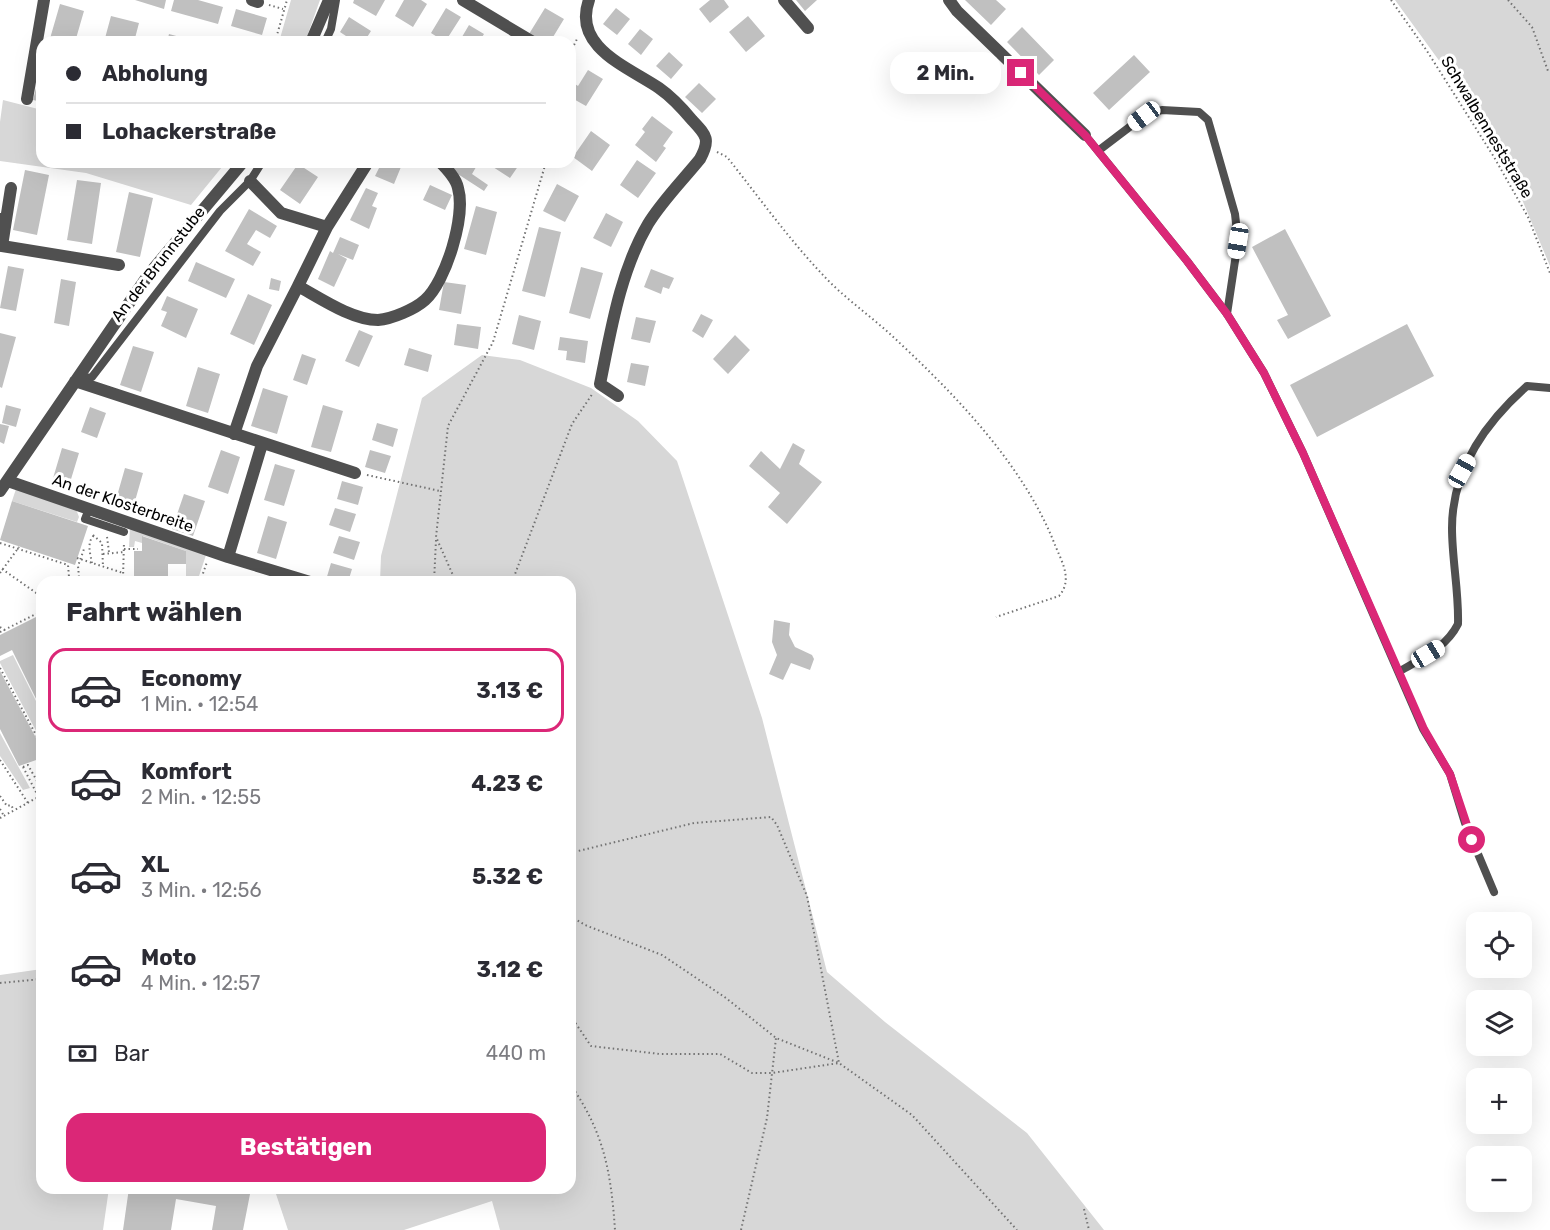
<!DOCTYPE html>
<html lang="de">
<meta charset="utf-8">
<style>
:root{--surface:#fff;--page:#f7f7f7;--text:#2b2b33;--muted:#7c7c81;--line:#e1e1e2;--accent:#db2777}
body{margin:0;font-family:Rubik,sans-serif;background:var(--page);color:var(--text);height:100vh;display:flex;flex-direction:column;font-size:22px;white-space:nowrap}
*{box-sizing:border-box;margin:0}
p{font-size:20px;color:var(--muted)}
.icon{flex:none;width:33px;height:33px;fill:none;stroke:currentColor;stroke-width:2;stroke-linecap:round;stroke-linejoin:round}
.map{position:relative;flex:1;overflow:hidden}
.sheet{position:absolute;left:36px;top:576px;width:540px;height:618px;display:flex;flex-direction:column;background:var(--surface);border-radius:18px;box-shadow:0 6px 24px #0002}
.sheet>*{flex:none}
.hud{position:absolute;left:36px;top:36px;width:540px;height:132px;border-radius:18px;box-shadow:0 6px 24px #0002;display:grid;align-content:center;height:132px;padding:0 30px;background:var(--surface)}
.buttons{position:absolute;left:1466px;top:912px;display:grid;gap:12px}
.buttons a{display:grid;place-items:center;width:66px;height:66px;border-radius:12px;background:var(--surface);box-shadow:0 6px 24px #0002;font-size:30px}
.end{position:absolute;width:27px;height:27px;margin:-14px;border:8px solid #db2777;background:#fff;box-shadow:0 0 0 3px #fff}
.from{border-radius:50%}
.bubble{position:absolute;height:42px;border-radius:18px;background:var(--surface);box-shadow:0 6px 24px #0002;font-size:20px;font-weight:700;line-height:42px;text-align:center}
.car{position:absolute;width:18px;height:36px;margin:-18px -9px;border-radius:8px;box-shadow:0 0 4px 2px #0007;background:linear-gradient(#fff 24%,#345 0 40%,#fff 0 76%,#345 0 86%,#fff 0)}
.hud b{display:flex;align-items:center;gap:21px;height:57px;font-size:22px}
.hud b+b{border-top:2px solid var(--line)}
.hud i{width:15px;height:15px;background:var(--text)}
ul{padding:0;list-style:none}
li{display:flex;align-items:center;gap:18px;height:84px;margin:0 12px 9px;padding:0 18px;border:3px solid transparent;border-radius:18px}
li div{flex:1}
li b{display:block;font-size:22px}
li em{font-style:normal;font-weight:700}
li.active{border-color:var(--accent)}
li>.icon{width:54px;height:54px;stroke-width:1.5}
h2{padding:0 30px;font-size:27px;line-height:72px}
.pay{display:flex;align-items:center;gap:15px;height:66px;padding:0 30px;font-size:22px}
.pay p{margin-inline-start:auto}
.action{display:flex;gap:12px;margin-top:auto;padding:12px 30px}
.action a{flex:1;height:69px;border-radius:18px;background:var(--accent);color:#fff;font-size:24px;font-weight:700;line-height:69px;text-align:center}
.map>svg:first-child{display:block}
.green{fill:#d7d7d7}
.building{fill:#c0c0c0}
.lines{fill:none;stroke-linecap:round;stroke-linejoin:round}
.path{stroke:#727272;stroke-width:2;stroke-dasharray:1.5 3;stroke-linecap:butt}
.lane{stroke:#505050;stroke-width:8}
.street{stroke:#505050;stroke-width:12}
.route{stroke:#db2777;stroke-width:8}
.labels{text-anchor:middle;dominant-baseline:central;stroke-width:6;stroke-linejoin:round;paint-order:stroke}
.street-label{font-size:16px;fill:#000;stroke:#fff}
</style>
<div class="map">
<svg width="1550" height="1230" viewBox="0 0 1550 1230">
<rect width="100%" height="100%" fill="#fff"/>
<!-- green -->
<path class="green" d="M291 0H320L305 42H279Z
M1395 0H1550V266L1518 190 1475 110Z
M3 100 42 110V162H209L222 167 191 205 86 173 0 161V122Z
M482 355 520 360 591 388 638 421 677 461 762 718 827 972 885 1022 1027 1133 1104 1230H500L492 1201 404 1230H288L274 1188H570V582H380L381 556 422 398Z
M16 489 76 509 79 517 77 522 12 501Z
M130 527 207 552 197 582H186V551L143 536 142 543 135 541 134 547H129Z
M13 655 42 713V742L0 663V661Z
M0 733 30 788 23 790 0 756Z
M42 969V1188H109L103 1230H0V975Z"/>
<!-- building -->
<path class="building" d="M135 0H166L164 9Z
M174 0H198L223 7 218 24 171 11Z
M354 0H385L376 16 353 3Z
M404 0H421L427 4 413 27 395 16Z
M710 0H724L729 7 710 23 699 9Z
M796 0H817L805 11Z
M965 0H996L1006 9 991 25Z
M60 4 84 11 75 42H49Z
M446 8 461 17 445 42 431 33Z
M545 8 564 19 550 42H543L529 34Z
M616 8 630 19 617 35 603 24Z
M236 9 267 18 262 35 231 26Z
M111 16 139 23 134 42H104Z
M748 16 765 36 746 52 729 32Z
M349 17 371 31 364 42H355L340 32Z
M469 25 484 34 479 42H459Z
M1022 27 1054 60 1039 75 1007 42Z
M640 29 653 39 641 55 628 44Z
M169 34 191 40 190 42H167Z
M669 52 683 65 671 79 656 66Z
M1134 55 1150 72 1109 110 1093 93Z
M41 69H42V102L33 100Z
M588 70 603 79 586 106 570 97V92L575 84 578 86Z
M699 83 716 99 702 113 685 97Z
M652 116 673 132 663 146 666 148 656 162 635 145 645 132 642 129Z
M591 131 610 145 592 171 573 157Z
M637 160 656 173 638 198 620 185Z
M382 162H403L394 184 375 176Z
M451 162H479L472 174 488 185 484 191 447 167Z
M497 162H521L510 178 493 167Z
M298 164 318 177 300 204 280 190Z
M25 170 49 175 37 235 13 230Z
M77 180 101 183 92 244 67 240Z
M557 184 579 196 565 222 543 211Z
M430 185 452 195 445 210 423 200Z
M366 188 378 193 372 206 377 208 369 229 350 220Z
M129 192 153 198 140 257 116 252Z
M476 206 497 212 486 255 464 249Z
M249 209 277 226 270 238 256 230 247 244 261 252 253 266 225 251Z
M606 213 623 222 611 247 593 238Z
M539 227 561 232 545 297 522 291Z
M1285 229 1331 316 1288 339 1277 320 1288 315 1252 247Z
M340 237 359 245 353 260 338 254 347 259 334 287 318 279 330 251 333 253Z
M196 262 235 279 226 298 188 281Z
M8 266 24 269 16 311 0 308Z
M581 267 603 273 590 319 569 313Z
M651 269 674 278 669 289 663 287 661 294 644 287Z
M271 278 281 281 279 291 269 289Z
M61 279 76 282 69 326 54 323Z
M444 282 466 285 461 314 439 310Z
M248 294 272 305 254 345 230 334Z
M167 296 198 309 186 338 161 326 167 312 161 310Z
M701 314 713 320 703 338 692 331Z
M519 315 541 321 534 350 512 344Z
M636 317 656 321 650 343 631 339Z
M457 324 481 327 478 349 454 345Z
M1407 324 1434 376 1317 437 1290 385Z
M359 330 373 336 359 367 345 361Z
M0 333 16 337 2 388 0 387Z
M735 335 750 350 728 374 713 359Z
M560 337 588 341 585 363 566 360 567 351 558 350Z
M133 346 154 352 141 392 120 385Z
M409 348 432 355 428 372 404 365Z
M302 354 316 359 307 385 293 380Z
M631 363 649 366 645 386 627 382Z
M198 367 220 374 208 413 186 406Z
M263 388 288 396 277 434 251 426Z
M6 405 21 409 16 427 2 423Z
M323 405 343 411 331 452 311 447Z
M90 407 106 413 97 438 81 432Z
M377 423 398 429 393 447 372 440Z
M0 424 9 426 4 444 0 442Z
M793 443 805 450 799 464 822 482 787 524 768 507 780 493 749 466 761 451 780 469Z
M62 448 79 453 68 489 51 485Z
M221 450 240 457 228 494 208 487Z
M370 450 391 456 385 473 365 467Z
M275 464 295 470 284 506 264 500Z
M125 468 143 473 133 508 115 503Z
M342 481 363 487 358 505 337 499Z
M184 494 205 501 193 536 172 529Z
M12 501 88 526 75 565 0 540Z
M335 508 356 514 350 532 329 525Z
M268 516 287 522 276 559 257 553Z
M142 536 186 551V564H168V582H134V551H142Z
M339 536 360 542 354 560 333 553Z
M331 563 352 569 348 582 326 580Z
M42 614V635L36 638 42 650V711L12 650 0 656V635Z
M774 620 790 623 789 635 795 647 812 655 814 659 810 670 791 663 783 680 769 674 777 655 772 642Z
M0 671 42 749V758L19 766 0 729Z
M129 1188 251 1189 243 1230H212L216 1206 176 1199 171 1230H123Z"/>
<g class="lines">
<!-- path -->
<path class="path" d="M1391 0 1427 51 1494 157 1528 217 1550 273
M1508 0 1532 27 1548 71
M269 5 283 9
M275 42 287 0
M570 53 578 37
M717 152 727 157C758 196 788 238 822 274 842 296 868 314 890 334 953 392 1024 465 1055 545 1062 562 1073 580 1059 596L996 617
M367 475 440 491
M93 535 102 543 103 567
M107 537 109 552
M0 543 68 565 69 577 66 582
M124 549H138
M103 554 124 552
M77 558 123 573
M92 563C90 553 86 540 96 534
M2 569 42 597
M0 573 19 547
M69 577 123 578V582
M79 577 78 566 84 549
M123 578 124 542
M200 582 207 562
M434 582 436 540
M456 582 436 537 448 426 493 342 546 162
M512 582 572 424 593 393
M0 627 6 631
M0 632 42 611
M38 639 42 646
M0 668 42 746
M0 760 28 803
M23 767 28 765 42 790
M23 767 38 796
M0 796 7 806 11 805 14 810
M0 809 4 816
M0 818 42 795
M570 853 694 823 771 817 777 825 807 896 839 1063 772 1073H752L720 1054H660L591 1046 570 1015
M570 916 585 925 662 955 726 998 776 1038 839 1063 912 1115 1017 1230
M0 983 42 979
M570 1084C604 1132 611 1172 615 1230
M1084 1209 1089 1230
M741 1230 767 1118 776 1038"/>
<!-- lane -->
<path class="lane" d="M325 42 331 29 336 0
M1085 135 1187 261 1227 314 1264 373 1303 453 1423 729 1450 774 1465 823 1494 892
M1098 151 1144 116 1162 110 1199 112 1208 120 1235 214 1238 241 1227 314
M76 380 92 377 220 211 250 181 262 162
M89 509 85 519 124 532
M1400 671C1422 658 1446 648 1458 624 1459 592 1452 560 1452 528 1452 471 1485 423 1527 386L1550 388"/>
<!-- street -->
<path class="street" d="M252 0 258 2
M463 0 531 41
M589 0C572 47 628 67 659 88 672 97 682 108 692 120 706 135 711 139 700 159 683 180 662 201 648 224 620 272 611 330 600 384L618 396
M784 0 808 28
M949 0 957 11 1085 135
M311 42 329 0
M27 99 44 0
M368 162 327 227 298 286C320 298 352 320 378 320 392 319 415 309 425 300 446 281 466 216 458 188 456 178 447 169 440 162
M250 181 281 213 327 227
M0 219 6 220 2 246 119 265
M6 220 11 188
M75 381 355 473
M234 434 257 366 298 286
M8 481 228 557 262 444
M0 491 149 274 243 162
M228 557 310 582"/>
</g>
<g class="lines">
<!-- route -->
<path class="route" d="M1021 73 1085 135 1187 261 1227 314 1264 373 1303 453 1424 729 1450 774 1472 840"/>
</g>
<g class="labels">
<!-- street labels -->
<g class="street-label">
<text transform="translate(1487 127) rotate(59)">Schwalbenneststraße</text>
<text transform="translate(158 264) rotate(-52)">An der Brunnstube</text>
<text transform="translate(123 503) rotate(19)">An der Klosterbreite</text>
</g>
</g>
</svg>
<div class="buttons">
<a><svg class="icon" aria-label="locate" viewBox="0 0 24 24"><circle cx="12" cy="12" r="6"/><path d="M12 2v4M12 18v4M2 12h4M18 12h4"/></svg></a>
<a><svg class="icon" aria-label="layers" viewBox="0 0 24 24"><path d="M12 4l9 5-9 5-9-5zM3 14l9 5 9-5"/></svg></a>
<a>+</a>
<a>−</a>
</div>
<i class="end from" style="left:1472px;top:840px"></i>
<i class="end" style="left:1021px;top:73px"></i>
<div class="bubble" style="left:890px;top:52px;width:111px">2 Min.</div>
<i class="car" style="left:1144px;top:116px;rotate:233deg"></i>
<i class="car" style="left:1238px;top:241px;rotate:189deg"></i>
<i class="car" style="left:1462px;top:471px;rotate:29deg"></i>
<i class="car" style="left:1428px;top:654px;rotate:59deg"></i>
<div class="hud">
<b><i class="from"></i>Abholung</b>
<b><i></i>Lohackerstraße</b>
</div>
<section class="sheet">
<h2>Fahrt wählen</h2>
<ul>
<li class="active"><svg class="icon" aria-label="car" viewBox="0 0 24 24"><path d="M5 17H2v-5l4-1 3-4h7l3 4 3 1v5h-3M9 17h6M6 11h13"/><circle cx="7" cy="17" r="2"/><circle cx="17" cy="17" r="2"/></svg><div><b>Economy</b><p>1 Min. · 12:54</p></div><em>3.13 €</em></li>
<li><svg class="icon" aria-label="car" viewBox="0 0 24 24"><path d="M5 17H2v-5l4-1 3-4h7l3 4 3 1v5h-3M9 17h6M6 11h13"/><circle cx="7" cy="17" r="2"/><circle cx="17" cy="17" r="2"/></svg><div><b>Komfort</b><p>2 Min. · 12:55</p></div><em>4.23 €</em></li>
<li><svg class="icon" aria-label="car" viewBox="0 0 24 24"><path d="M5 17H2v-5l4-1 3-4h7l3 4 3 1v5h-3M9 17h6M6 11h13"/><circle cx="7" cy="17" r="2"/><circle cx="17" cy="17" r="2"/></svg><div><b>XL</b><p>3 Min. · 12:56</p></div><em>5.32 €</em></li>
<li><svg class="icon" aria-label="car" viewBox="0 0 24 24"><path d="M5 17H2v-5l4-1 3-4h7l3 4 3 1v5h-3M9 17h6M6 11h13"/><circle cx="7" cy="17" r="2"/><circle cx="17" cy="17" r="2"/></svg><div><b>Moto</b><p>4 Min. · 12:57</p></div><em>3.12 €</em></li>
</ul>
<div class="pay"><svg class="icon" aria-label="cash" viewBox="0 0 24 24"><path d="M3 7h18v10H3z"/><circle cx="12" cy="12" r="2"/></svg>Bar<p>440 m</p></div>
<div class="action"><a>Bestätigen</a></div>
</section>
</div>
